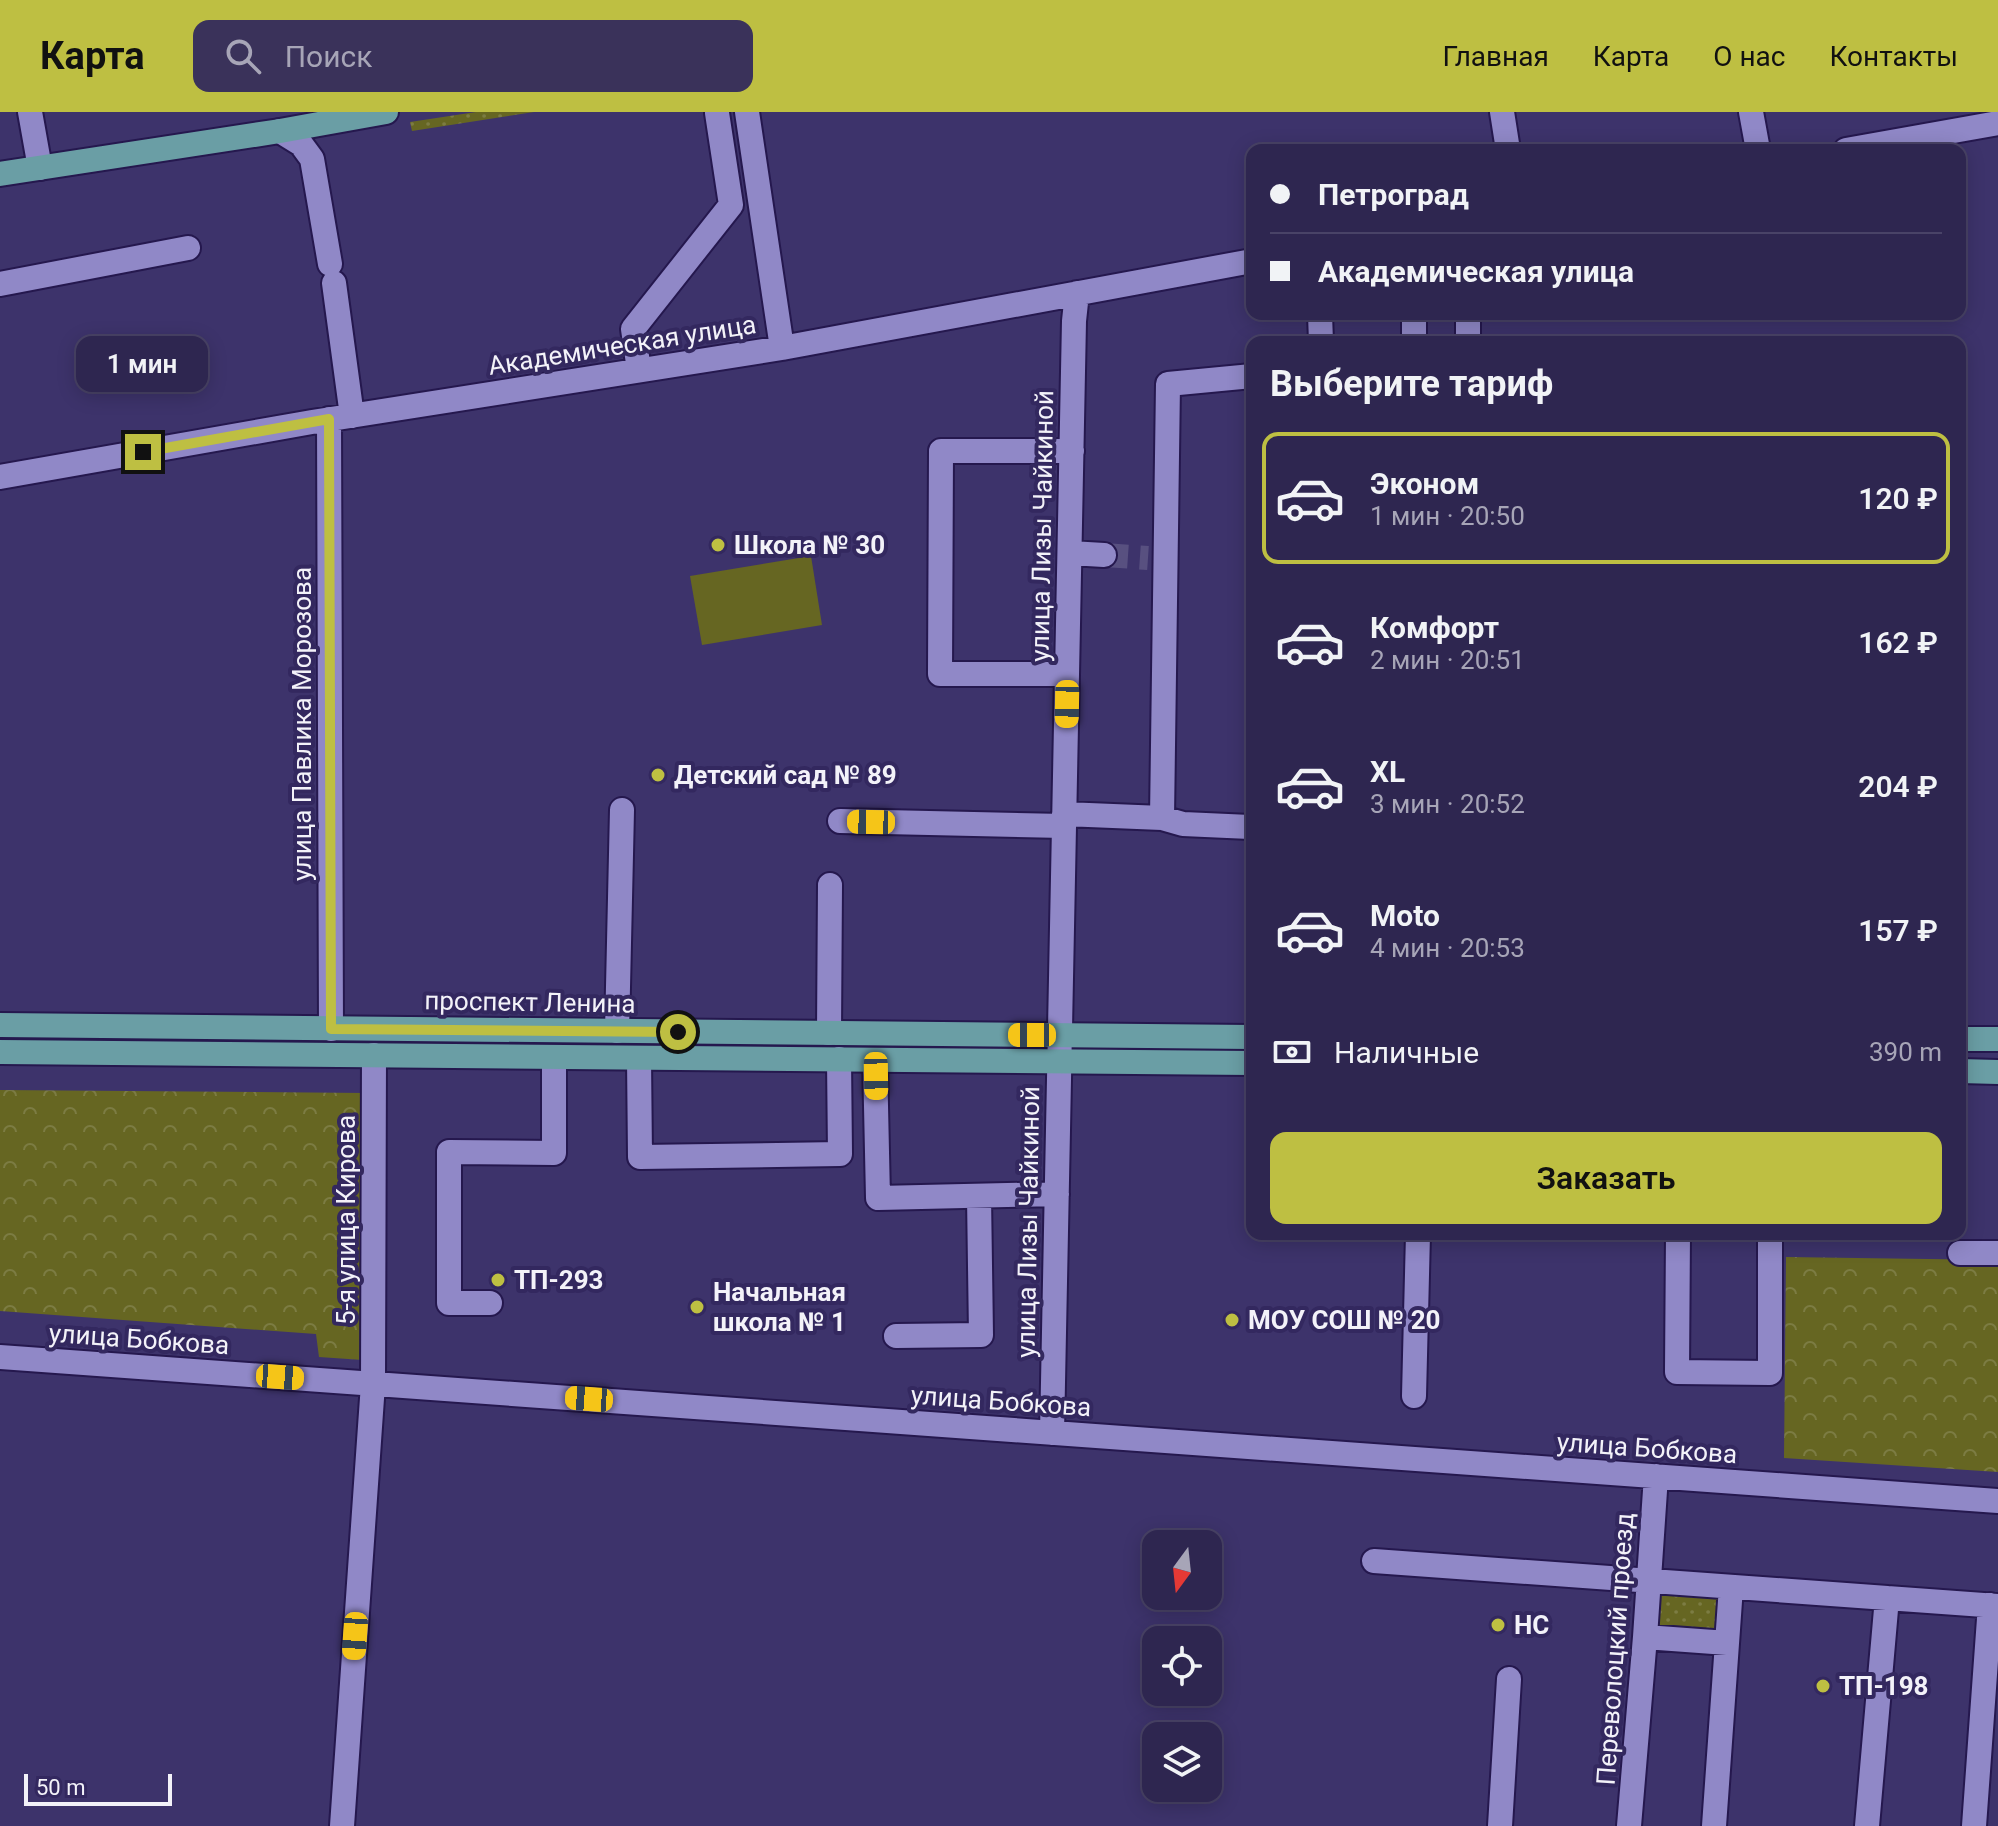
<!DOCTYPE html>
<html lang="ru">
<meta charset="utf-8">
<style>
:root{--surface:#2e2650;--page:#3a325a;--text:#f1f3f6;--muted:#a7a5b7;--line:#494367;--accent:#bebf42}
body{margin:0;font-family:Roboto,sans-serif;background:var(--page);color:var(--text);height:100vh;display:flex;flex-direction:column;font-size:30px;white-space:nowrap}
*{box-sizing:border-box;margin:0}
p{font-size:26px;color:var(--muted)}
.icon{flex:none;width:44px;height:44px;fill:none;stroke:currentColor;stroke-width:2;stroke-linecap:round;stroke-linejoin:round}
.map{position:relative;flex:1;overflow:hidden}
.drawer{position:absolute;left:1246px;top:224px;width:720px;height:904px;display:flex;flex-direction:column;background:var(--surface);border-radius:16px;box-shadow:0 4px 20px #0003,0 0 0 2px var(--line)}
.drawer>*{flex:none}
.top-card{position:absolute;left:1246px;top:32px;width:720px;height:176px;border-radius:16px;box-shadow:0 4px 20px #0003,0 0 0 2px var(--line);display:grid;align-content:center;height:176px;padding:0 24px;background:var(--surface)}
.needle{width:52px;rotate:195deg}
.fabs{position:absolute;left:1142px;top:1418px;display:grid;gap:16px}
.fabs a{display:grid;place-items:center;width:80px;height:80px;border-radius:16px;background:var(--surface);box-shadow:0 4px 20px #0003,0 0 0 2px var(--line);font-size:40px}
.scale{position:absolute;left:24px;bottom:20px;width:148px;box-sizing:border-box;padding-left:8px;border:4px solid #f3f2f9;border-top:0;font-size:22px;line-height:28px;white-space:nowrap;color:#f3f2f9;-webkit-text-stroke:6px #33285f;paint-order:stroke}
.end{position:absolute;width:36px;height:36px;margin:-18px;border:10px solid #bebf42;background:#111;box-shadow:0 0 0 4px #111}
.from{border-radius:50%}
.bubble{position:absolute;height:56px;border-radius:16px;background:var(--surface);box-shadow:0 4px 20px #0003,0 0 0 2px var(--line);font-size:26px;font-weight:600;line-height:56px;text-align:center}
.car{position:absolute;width:24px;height:48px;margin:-24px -12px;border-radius:10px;box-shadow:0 0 6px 2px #0007;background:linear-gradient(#f5c518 24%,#345 0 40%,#f5c518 0 76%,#345 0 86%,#f5c518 0)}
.top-card b{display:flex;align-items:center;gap:28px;height:76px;font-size:30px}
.top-card b+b{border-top:2px solid var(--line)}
.top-card i{width:20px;height:20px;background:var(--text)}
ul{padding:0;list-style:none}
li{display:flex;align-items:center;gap:24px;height:132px;margin:0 16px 12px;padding:0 8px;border:4px solid transparent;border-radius:16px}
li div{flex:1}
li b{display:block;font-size:30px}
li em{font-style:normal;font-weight:600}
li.current{border-color:var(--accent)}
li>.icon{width:72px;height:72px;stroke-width:1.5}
h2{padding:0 24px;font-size:36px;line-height:96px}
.pay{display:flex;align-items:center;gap:20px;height:88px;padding:0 24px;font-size:30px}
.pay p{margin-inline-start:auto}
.action{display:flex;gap:16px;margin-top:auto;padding:16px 24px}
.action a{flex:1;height:92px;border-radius:16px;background:var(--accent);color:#111;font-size:32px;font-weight:600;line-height:92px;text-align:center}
header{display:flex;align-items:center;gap:48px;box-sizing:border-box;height:112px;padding:0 40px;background:var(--accent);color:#111}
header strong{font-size:38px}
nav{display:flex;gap:44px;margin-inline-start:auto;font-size:28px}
.search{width:560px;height:72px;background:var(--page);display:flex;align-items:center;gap:20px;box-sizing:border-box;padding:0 28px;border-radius:16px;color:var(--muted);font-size:30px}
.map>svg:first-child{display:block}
.grass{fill:url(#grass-dots)}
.park{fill:url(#park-crowns)}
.pitch{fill:#662}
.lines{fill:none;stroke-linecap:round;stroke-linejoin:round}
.minor-tunnel{stroke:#585080;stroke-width:24;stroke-dasharray:24 12;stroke-linecap:butt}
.minor-casing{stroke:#25184e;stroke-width:28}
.major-casing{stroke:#25184e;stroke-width:28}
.minor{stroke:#9088c7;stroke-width:24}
.major{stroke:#6a9ea5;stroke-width:24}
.route{stroke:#bebf42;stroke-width:10}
.poi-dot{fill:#bebf42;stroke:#33285f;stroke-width:3}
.labels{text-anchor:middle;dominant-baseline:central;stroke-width:8;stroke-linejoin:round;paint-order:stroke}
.street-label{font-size:26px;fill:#f3f2f9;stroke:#33285f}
.poi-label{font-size:26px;font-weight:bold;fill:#f3f2f9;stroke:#33285f;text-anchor:start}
</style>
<header>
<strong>Карта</strong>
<div class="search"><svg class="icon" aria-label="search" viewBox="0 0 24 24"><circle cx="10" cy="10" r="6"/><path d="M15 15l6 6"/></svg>Поиск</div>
<nav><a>Главная</a><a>Карта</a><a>О нас</a><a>Контакты</a></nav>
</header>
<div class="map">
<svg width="1998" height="1714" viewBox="0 0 1998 1714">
<defs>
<pattern id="grass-dots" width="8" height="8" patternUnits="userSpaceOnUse" patternTransform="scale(2)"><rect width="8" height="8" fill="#662"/><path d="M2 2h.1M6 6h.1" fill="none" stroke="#7c7c43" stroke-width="1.8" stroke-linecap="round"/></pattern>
<pattern id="park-crowns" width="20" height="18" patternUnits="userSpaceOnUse" patternTransform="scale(2)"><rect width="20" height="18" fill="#662"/><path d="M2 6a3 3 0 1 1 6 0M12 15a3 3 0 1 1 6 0" fill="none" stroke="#7c7c43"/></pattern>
</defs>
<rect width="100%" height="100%" fill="#3d336b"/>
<!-- grass -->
<path class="grass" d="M476 0H534L412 19 410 10Z
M1661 1477 1724 1482 1721 1523 1658 1518Z"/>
<!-- park -->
<path class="park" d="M0 978 366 981 363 1248 319 1245 316 1222 0 1199Z
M1786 1145 1998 1148V1360L1784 1346Z"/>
<!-- pitch -->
<path class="pitch" d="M811 444 822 513 702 533 690 464Z"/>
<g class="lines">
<!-- minor-tunnel -->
<path class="minor-tunnel" d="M1104 443 1148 446"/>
<defs>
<path id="minor" d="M30 0 40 56
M747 0 782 236
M1502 0 1508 38
M1751 0 1758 38
M280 19 301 32 312 47 330 152
M1846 38 1998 11
M334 171 352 304
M0 172 188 136
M1320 202 1321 230
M1414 230V202
M1468 230V202
M639 258 633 217 731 93 717 1
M329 307 331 917
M0 365 312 310 782 236 1252 149
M1070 441 1104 443
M1067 562H940L941 339H1072
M1064 702 1162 706 1168 272 1252 264
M1162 706 1183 712 1250 715
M840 709 1064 714
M617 919 622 698
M829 921 830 773
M639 946 640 1045 840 1042 839 947
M875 948 878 1086 1057 1082
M1678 1122 1677 1260 1770 1261V1122
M1960 1141H1998
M490 1191H449V1040L554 1041V945
M896 1224 981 1223 979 1084
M0 1245 1998 1389
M1414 1284 1418 1122
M1052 1321 1074 209 1077 181
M1374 1449 1998 1494
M1645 1525 1727 1531
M342 1714 373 1272 374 943
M1500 1714 1509 1567
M1629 1714 1645 1525 1656 1364
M1714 1714 1731 1475
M1867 1714 1887 1486
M1974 1714 1990 1493"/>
<path id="major" d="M0 62 280 19 386 0
M0 913 1252 925
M1960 927H1998
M0 940 1252 951
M1960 959 1998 960"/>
</defs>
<!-- minor casing -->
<use href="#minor" class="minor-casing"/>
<!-- major casing -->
<use href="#major" class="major-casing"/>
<!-- minor -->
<use href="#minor" class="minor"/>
<!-- major -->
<use href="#major" class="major"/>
</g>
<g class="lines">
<!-- route -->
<path class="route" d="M143 340 329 307 331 917 678 920"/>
</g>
<!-- markers -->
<g class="poi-dot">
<circle cx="718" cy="433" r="8"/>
<circle cx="658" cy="663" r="8"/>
<circle cx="498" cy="1168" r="8"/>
<circle cx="697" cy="1195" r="8"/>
<circle cx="1232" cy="1208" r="8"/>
<circle cx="1498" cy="1513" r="8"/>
<circle cx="1823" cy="1574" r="8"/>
</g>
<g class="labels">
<!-- street labels -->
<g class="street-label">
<text transform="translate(622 233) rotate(-9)">Академическая улица</text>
<text transform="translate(1042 414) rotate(-89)">улица Лизы Чайкиной</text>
<text transform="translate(302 612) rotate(-90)">улица Павлика Морозова</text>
<text transform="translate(530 890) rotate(1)">проспект Ленина</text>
<text transform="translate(346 1108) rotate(-90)">5-я улица Кирова</text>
<text transform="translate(1028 1110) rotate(-89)">улица Лизы Чайкиной</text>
<text transform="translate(139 1227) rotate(4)">улица Бобкова</text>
<text transform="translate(1001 1289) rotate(4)">улица Бобкова</text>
<text transform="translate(1647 1336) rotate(4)">улица Бобкова</text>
<text transform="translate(1615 1537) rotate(-86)">Переволоцкий проезд</text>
</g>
<!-- poi labels -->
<g class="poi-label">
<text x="734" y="433">Школа № 30</text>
<text x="674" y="663">Детский сад № 89</text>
<text x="514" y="1168">ТП-293</text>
<text x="713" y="1180">Начальная<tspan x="713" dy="30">школа № 1</tspan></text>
<text x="1248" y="1208">МОУ СОШ № 20</text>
<text x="1514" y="1513">НС</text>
<text x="1839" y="1574">ТП-198</text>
</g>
</g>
</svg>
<div class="fabs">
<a><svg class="needle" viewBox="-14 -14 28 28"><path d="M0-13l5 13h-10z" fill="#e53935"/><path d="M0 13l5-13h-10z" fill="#a7a5b7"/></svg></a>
<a><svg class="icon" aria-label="locate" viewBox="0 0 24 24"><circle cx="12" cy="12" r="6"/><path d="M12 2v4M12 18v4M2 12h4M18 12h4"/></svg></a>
<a><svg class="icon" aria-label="layers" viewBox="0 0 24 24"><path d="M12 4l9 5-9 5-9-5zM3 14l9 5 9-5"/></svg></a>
</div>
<div class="scale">50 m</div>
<i class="end from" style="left:678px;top:920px"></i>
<i class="end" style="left:143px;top:340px"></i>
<div class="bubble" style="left:76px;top:224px;width:132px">1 мин</div>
<i class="car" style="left:1067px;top:592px;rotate:181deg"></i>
<i class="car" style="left:871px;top:710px;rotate:271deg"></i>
<i class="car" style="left:1032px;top:923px;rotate:270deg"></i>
<i class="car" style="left:876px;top:964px;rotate:179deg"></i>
<i class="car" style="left:280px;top:1265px;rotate:94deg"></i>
<i class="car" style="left:589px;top:1287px;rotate:274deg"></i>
<i class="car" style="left:355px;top:1524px;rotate:184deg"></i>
<div class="top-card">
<b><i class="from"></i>Петроград</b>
<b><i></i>Академическая улица</b>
</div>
<section class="drawer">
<h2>Выберите тариф</h2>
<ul>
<li class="current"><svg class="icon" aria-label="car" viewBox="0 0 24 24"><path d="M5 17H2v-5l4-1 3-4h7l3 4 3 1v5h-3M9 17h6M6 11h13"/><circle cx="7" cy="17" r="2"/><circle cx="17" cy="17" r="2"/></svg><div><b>Эконом</b><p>1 мин · 20:50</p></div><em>120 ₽</em></li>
<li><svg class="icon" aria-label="car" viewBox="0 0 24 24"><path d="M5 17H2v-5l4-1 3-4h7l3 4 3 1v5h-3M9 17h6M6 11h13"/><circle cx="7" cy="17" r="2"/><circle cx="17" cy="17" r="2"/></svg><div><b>Комфорт</b><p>2 мин · 20:51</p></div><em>162 ₽</em></li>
<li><svg class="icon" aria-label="car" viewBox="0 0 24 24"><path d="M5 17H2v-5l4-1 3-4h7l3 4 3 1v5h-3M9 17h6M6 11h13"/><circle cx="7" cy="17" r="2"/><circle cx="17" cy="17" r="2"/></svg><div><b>XL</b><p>3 мин · 20:52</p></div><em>204 ₽</em></li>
<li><svg class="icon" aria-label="car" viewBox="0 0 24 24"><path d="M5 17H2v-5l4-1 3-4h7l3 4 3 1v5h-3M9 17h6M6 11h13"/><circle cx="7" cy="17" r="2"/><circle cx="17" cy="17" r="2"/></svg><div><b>Moto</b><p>4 мин · 20:53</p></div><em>157 ₽</em></li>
</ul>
<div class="pay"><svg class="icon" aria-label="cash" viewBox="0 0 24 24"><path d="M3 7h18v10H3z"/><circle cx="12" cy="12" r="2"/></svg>Наличные<p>390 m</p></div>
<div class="action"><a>Заказать</a></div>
</section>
</div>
